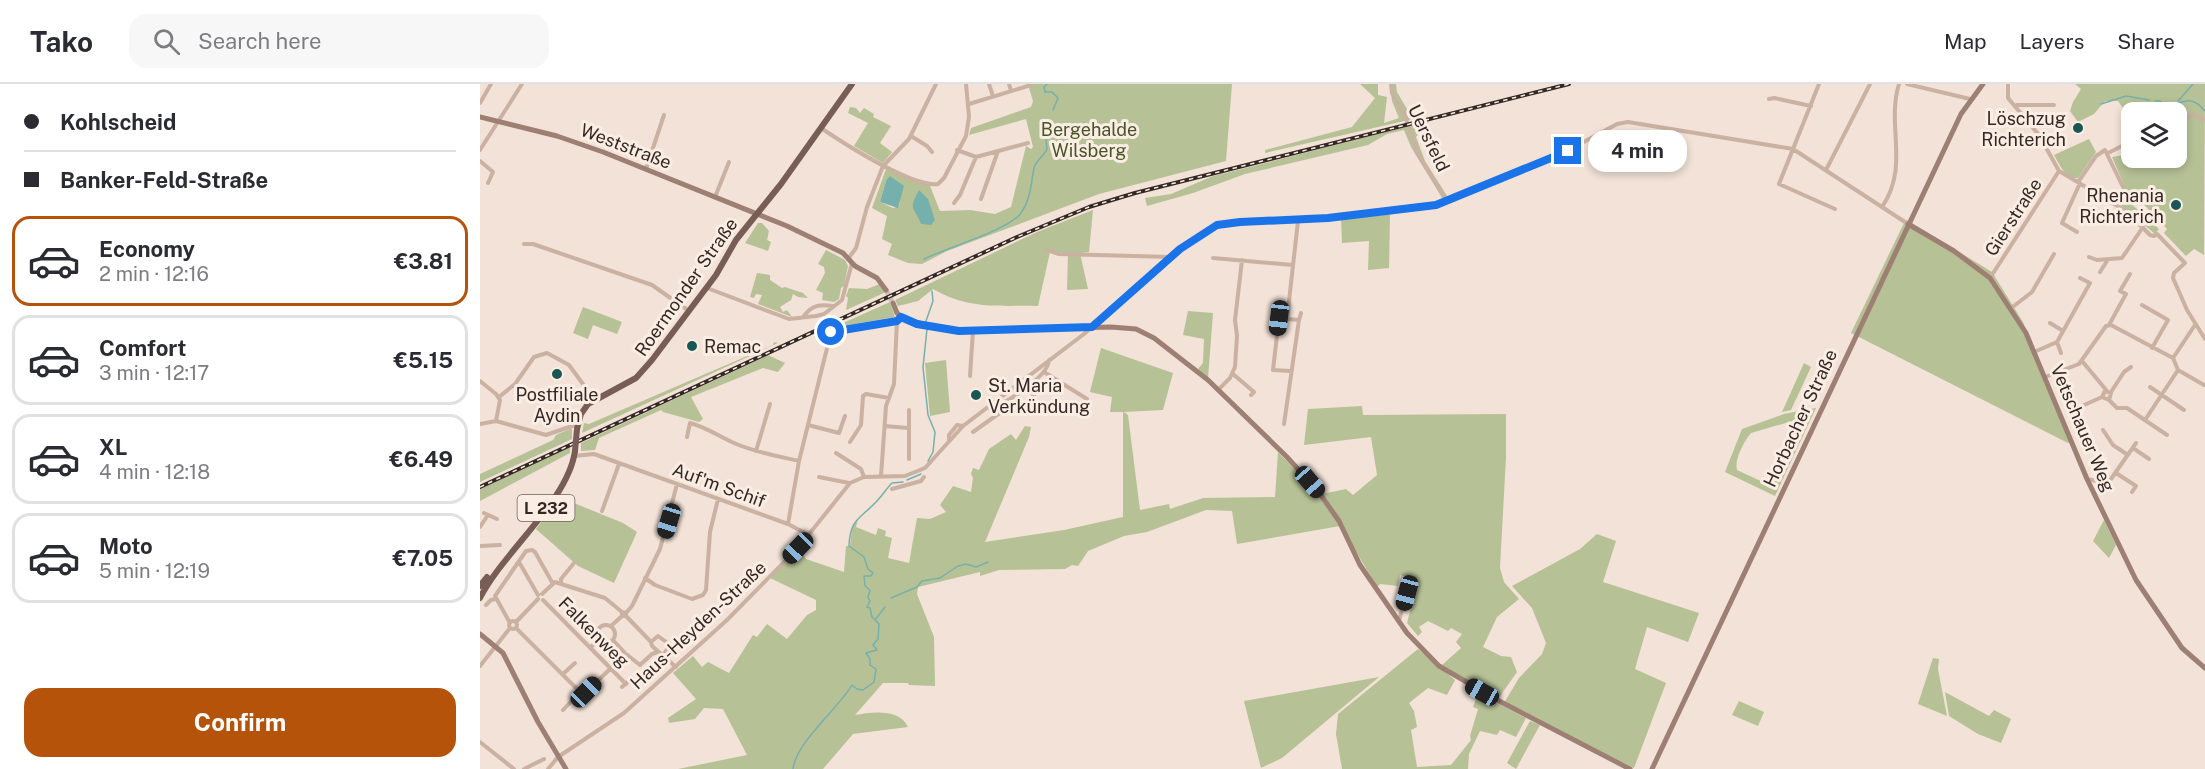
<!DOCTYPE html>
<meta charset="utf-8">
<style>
:root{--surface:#fff;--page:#f7f7f7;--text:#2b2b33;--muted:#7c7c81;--line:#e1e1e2;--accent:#b45309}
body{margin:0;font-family:"Public Sans",sans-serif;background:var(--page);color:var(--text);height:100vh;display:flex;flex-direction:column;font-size:22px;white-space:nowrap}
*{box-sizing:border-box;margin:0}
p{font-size:20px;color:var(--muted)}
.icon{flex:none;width:33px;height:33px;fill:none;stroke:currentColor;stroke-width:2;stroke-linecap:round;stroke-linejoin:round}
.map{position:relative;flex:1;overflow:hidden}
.side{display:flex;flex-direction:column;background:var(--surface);width:480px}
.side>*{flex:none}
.top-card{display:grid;align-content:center;height:132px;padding:0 24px;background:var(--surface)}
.tools{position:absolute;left:1641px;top:18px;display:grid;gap:12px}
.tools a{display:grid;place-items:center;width:66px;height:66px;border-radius:12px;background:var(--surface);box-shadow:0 3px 9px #0003;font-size:30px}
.end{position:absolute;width:27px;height:27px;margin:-14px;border:8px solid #1a73e8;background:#fff;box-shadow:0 0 0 3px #fff}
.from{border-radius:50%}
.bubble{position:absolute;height:42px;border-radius:18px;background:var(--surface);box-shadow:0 3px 9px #0003;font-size:20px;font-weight:700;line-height:42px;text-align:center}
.car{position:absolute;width:18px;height:36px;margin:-18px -9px;border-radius:8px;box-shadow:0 0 4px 2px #0007;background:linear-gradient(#222 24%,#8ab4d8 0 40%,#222 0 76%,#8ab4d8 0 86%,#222 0)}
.top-card b{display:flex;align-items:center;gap:21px;height:57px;font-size:22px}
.top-card b+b{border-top:2px solid var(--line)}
.top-card i{width:15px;height:15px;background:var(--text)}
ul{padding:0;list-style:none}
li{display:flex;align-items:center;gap:18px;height:90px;margin:0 12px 9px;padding:0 12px;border:3px solid var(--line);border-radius:18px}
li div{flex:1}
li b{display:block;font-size:22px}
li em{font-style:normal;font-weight:700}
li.on{border-color:var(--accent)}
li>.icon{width:54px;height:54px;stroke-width:1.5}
.primary-button{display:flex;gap:12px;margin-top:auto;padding:12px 24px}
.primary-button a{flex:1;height:69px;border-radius:18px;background:var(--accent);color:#fff;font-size:24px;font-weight:700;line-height:69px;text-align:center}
header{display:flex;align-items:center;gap:36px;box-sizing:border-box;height:84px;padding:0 30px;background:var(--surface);border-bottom:2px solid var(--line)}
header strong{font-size:28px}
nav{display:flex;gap:33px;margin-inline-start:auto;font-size:21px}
.search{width:420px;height:54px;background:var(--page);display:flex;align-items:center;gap:15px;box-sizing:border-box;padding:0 21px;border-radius:18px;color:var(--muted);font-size:22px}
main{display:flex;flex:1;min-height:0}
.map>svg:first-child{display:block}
.green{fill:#b7c196;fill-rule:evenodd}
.water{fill:#75b0ac}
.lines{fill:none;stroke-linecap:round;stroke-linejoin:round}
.stream{stroke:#75b0ac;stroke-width:1.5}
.secondary-tunnel{stroke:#ccbdb3;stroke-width:5;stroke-dasharray:5 2.5;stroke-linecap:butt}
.street{stroke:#cab1a2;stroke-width:4}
.secondary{stroke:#9e7f74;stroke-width:5}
.primary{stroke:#775d55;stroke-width:6}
.rail-casing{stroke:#342825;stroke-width:4}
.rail{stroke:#faede3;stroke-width:1.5;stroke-dasharray:4.5;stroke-linecap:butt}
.primary-bridge{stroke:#775d55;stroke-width:6}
.route{stroke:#1a73e8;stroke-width:8}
.poi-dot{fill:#195755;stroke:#faede3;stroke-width:2}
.labels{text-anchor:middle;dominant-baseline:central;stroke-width:6;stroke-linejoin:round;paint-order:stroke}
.shield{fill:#faede3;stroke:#6f635e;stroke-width:1.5}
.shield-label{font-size:16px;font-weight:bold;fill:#342825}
.poi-label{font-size:18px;fill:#342825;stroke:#faede3;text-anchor:end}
.park-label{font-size:18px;fill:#485428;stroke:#faede3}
.street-label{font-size:18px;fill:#342825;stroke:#faede3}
</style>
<header>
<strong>Tako</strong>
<div class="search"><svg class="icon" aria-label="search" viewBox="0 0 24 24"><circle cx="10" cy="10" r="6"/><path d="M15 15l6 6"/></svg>Search here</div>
<nav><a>Map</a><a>Layers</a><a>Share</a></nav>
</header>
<main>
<section class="side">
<div class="top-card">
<b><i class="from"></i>Kohlscheid</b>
<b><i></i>Banker-Feld-Straße</b>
</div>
<ul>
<li class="on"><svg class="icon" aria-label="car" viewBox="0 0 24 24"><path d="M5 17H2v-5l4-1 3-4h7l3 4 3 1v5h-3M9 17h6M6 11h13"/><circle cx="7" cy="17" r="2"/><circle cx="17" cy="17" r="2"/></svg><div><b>Economy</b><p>2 min · 12:16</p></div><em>€3.81</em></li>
<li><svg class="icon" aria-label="car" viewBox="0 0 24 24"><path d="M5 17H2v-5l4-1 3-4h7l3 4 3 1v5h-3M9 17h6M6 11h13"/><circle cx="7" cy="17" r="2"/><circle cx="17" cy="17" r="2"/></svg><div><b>Comfort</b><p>3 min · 12:17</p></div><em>€5.15</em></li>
<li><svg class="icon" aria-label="car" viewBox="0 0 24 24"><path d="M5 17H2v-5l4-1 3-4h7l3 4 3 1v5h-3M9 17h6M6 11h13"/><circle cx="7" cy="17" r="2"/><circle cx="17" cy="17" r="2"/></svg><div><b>XL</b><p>4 min · 12:18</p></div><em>€6.49</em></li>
<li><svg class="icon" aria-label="car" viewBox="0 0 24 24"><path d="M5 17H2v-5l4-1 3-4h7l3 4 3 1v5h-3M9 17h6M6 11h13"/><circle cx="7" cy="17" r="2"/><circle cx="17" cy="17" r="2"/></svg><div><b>Moto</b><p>5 min · 12:19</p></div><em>€7.05</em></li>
</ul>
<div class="primary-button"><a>Confirm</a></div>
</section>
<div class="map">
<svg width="1725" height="685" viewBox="0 0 1725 685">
<rect width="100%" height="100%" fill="#f2e2d7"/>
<!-- green -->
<path class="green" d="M552 0H752L746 77 619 110 467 167 442 180 428 179 408 171 412 160 402 155 407 132 392 124 406 85 450 102 460 127 490 126 515 130 531 123 546 62 551 65 553 63 546 35 489 51 491 44 551 23 553 17 549 4ZM406 97 422 104 419 122 413 124 400 118Z
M880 0H898V11L907 13 904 39 919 34 912 17 910 0H916L917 8 933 35 785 69V66L872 43 895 14Z
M1595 0H1725L1724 171 1714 165 1706 172 1684 149 1687 145 1653 109 1646 115 1679 145 1675 150 1635 116 1644 101 1632 73 1651 70 1652 74 1660 76 1664 74H1696V28H1652L1651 36 1638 17H1625L1614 30 1598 38 1590 27 1593 18 1601 5Z
M370 23 376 24 380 29 384 24 394 30 393 33 411 42 400 59 412 68 403 79 374 62 388 39 368 29Z
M949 37 936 53 945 77 969 115 964 117 931 63 924 46 907 50 888 61 765 90 713 109 667 122 665 114 691 110 733 92 758 86Z
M1609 55 1616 68 1598 94C1585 95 1580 81 1574 71Z
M613 126 609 168 600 169 608 205 587 206 588 169 570 168 558 222C517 221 490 226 453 205L438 217 418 222 415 216 557 148Z
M910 130 909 184 888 186 889 157 862 159 861 135Z
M1427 136 1512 188 1543 238 1593 356 1588 359 1371 249 1423 141Z
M278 139H282L289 147 287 156 291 158 288 167 265 159Z
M346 166 365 176 368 182 364 202 361 204 359 215 354 218 342 216 343 209 336 206 345 189 344 183 338 180Z
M277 189 290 191V196L302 204 305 203 323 209 328 214 318 213 313 210 311 216 300 223 303 228 307 226 312 233 278 220 282 211 276 210 274 214 270 213Z
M400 200 406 208 366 226 368 214 366 212 369 204 387 205Z
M410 218 415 233 362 242 363 239Z
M103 223 142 238 137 250 113 241 108 255 93 249Z
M708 227 733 229 728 294 718 285 723 279 724 255 703 251Z
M294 258 298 259 102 349 104 339 109 340 293 261Z
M621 264 693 289 683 326 644 328 648 331 660 426 689 420 690 425 723 414 795 413 798 368 839 411 860 442 757 460 752 427 726 426 667 448 644 452 608 467 598 482 592 481 585 485 519 486 500 492V488L438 503 437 510 454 553 455 602 429 601 428 599H403L375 631C391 628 420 624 428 643L373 650 343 685H198L267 671 243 625 224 624 215 635 189 639 188 634 216 615 193 589 213 572 222 583 228 578 249 589 273 551 277 553 287 540 307 555 327 531 336 526V516L290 494 320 466 326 475 364 488 366 462H370L372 444 378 434 376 443 396 451 398 444 406 447 405 452 412 454 408 474 429 479 437 434 450 435 466 428 460 421 473 402 491 408 493 394 491 390 493 384 499 386 509 365 531 350 536 356 545 342 551 343 549 353 505 458 584 446 643 433V328H630L632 313 610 308Z
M288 271 305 279 298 288 283 284 211 313 223 335 219 338 183 328 181 326 119 354 115 366 101 367V359Z
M466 276 470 328 450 332 445 279Z
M1324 279 1331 283 1311 326 1302 328Z
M882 322 883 331 1026 330V373L1020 484 1024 498 1039 515 1017 533 1003 563 1021 572 1031 573 1037 588 1018 615 962 581 981 564 976 558 982 550 971 544 968 547 948 537 939 543 942 548 938 552 927 539 931 523 928 518 931 507H929L931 497 928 496V493L920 491 918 502 900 500 897 503 842 410 866 405 873 411 897 391 891 353 824 361 828 325Z
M1336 324 1295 412 1245 388 1262 345 1304 330 1324 326 1319 335 1271 349C1264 357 1254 376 1257 386L1285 399H1292L1315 359 1330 325Z
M92 344V355L0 398V390L73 356 76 351Z
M90 363V369L0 417V405Z
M79 413 143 439 157 448 134 499 98 482 56 445Z
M1624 436 1636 461 1629 474 1613 457Z
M1117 450 1136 457 1123 498 1219 529 1208 558 1167 543 1155 585 1186 599 1154 684 1024 619 1039 594 1062 570 1066 559 1052 524 1032 502 1100 465Z
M938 565 975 596 967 611 948 604 929 619 934 627 937 643 931 646 937 683 971 681 991 656 990 652 998 625 993 623 998 609 1046 634 1036 653 1020 646 1017 651 1000 647 989 670 988 685H862L856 650 858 630Z
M1453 574 1459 575 1458 585 1467 632 1438 620Z
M899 593 802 674 781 684 764 617Z
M1465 608 1509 632 1514 626 1531 635 1521 659 1498 650 1469 632Z
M1259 617 1284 628 1278 642 1252 631Z
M1050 637 1060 641 1036 685 1027 679Z"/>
<!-- water -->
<path class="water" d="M410 92 424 102 418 124 400 118 406 97Z
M439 106 448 115 455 136 451 141 441 140C435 122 427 128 439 106Z"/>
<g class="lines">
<!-- stream -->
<path class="stream" d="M567 0 564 3 565 8H572L578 14 573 26
M1675 17H1680L1688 23C1705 17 1711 11 1725 27
M1698 17 1713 0
M1621 20 1646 12 1669 16
M444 175C466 164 529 146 541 129 551 115 551 99 554 84 556 76 564 72 567 65L566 56 570 46
M446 237 453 217 452 207
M447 245 443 283 448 331 455 348 453 368 448 377
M427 396 441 390
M411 514 437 503 442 497 460 494 478 482 486 480 496 483 508 478
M395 536 405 523
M313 685C316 658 359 624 372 601L377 605 383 606 394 598 396 585 390 581V575L386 569 397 566 393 561 398 555 399 540 392 533 390 524 387 523 390 517 388 513 390 506 385 502 384 492H391L393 489 388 485 384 473 369 462C370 435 380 435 396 418 402 412 406 405 412 399L423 398"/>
<!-- secondary-tunnel -->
<path class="secondary-tunnel" d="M406 206 413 219"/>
<!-- street -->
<path class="street" d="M509 0 513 12
M529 0 531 7
M911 0 912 9 925 32 937 69 967 117
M1339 0 1299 100 1355 125
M1427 0 1490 15
M1528 0V14L1559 51 1579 87 1646 127 1670 151 1674 152 1677 150 1705 179 1694 189 1693 194 1707 226 1725 255
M1289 15 1294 14 1331 22
M0 19 11 0
M489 20 551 1
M1537 21H1574
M1696 36 1714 31 1725 36
M341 44C363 59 433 104 458 100L464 94 486 52 489 33 486 0
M431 52 447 62 452 68
M0 66 42 0
M477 66 496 73 548 59
M1628 69 1652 57
M0 77 13 88 8 99
M166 85 184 31
M1346 86 1390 0
M1598 98 1616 72 1625 66 1643 103
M235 113 249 78
M501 115 518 67
M474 119 480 111 496 73
M1402 123C1430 82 1406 42 1419 0
M1597 148 1582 139 1600 99
M44 160H53L172 201 209 227
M567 166 579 170 691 173
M1609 173 1617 176 1642 174 1663 143
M733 174 813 181
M368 175 376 164 387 123 403 82 429 55 456 0
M1620 188 1627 177
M1510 194 1579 87
M227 204 309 235 336 232 344 230 362 216 372 179
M1662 221 1688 236 1672 264
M1530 225 1552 208 1574 170
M324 232C332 221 340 220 353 222
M807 235 799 234 793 286 810 287
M819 236 821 229
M1570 239 1583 247
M1629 241 1646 210 1640 207 1650 190
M1577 258 1581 269
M1554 268 1577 258 1610 199 1600 194
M1693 274 1698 286 1724 301
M1602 277 1627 307
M564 288 607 315
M753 290 774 308 771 311
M490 292 493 247
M1565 293 1599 280 1626 242 1631 241 1693 274 1715 241
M0 297 16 310 20 316 16 337
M547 302 554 312
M1670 303 1704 326
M738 306 750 294 755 283 757 252 755 236 762 176
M1631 308 1644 288 1651 283
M19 313 35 300 54 273 67 269 89 281 114 315
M1629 316 1637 324H1647L1687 351
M510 325C526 319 568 293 569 276
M429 326V375
M1593 326 1622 313 1625 307 1631 309 1629 316 1622 313
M1665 336 1698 286
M0 340 16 337 66 351 98 340
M804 340 819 236 807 235 818 137
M328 341 359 349 365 332
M405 342 428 344
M1623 346 1633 361 1648 371
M493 348 521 328 522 321
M207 353 210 339C226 343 238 352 254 359 274 368 297 372 319 377
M469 356V351L477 341 483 342
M370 358 381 341 383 312 386 310 409 314
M1653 364 1669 375
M276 367 290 320
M356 369 381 385 384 393
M94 372 114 370 308 440 329 451
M1636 389 1656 402 1652 408
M401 392 406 322 414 300 417 237
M339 393 369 399
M1607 395 1622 398 1631 395 1656 359
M412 405 441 397 444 393
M122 427 139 380
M4 429 17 435
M308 440 319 377 351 248 417 237 421 233
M0 443 8 431
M0 462 20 461
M39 478 58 511
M165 494 175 501 212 515 223 511 226 506 230 448 238 415
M81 500V495L94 479
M62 510 75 498 125 514 142 528
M63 516 146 600
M6 521 11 516 16 515
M146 529 152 522 180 465 197 400
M146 532H142V528L146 529V532L171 558 172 562 196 583
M29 541a4 4 0 1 1 8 0a4 4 0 1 1-8 0Z
M919 537 926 509
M36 538 58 515
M30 539 15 512 46 467 52 466 55 468 73 500
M117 550a9 9 0 1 1 18 0a9 9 0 1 1-18 0Z
M131 542 142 532
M36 544 100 608 105 609 130 585
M133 556 144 568
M171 558 178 552 189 560V563L184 570
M110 564 119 555
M146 570 160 581 172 570 178 568
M0 582 30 544
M83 590 95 579
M142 603 150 596
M83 626 100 608
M0 658 34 685
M44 685 64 675
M68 685 78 673 144 629 247 536 318 464 370 399 384 393 425 392 445 384 483 342 604 250 691 173 722 149 744 140 848 134 956 121 1074 74 1137 40 1148 38 1313 65 1428 140"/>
<!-- secondary -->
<path class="secondary" d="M0 33 77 52 123 68 307 142 363 169 375 182 397 194 406 206
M1428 140 1474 167 1510 194 1546 249 1607 395 1656 496 1702 564 1725 584
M413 219 417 229 428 237 479 247 631 243 656 245 674 254 728 296 806 372 838 407 859 437 880 481 900 510 927 549 959 582 1021 618 1150 685
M0 550 23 569 58 638 86 685
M1172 685 1481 30 1503 0"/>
<!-- primary -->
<path class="primary" d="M97 345 101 330 108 320 156 294 172 276 236 191 256 156 301 100 372 0
M0 502 7 493
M0 514C23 468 88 417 95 367"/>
<defs>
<path id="rail" d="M0 403 537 153 609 123 655 109 1089 0"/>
</defs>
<!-- rail casing -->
<use href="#rail" class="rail-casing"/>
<!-- rail -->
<use href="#rail" class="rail"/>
<!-- primary-bridge -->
<path class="primary-bridge" d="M95 367 97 345"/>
</g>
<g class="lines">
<!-- route -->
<path class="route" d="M351 248 417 237 421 233 437 240 479 247 612 243 700 165 737 141 760 138 848 134 956 121 1088 67"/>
</g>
<!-- markers -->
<g class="poi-dot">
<circle cx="1598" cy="44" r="6"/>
<circle cx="1696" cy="121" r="6"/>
<circle cx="212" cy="262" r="6"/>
<circle cx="77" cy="290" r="6"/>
<circle cx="496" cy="311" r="6"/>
</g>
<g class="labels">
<!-- shield labels -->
<rect class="shield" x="37.5" y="411" width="57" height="26" rx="4.5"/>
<g class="shield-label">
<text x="66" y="424">L 232</text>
</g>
<!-- poi labels -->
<g class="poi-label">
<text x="1586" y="34">Löschzug<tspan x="1586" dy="21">Richterich</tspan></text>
<text x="1684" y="111">Rhenania<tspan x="1684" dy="21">Richterich</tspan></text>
<text x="224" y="262" text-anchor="start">Remac</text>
<text x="508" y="301" text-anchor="start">St. Maria<tspan x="508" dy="21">Verkündung</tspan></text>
<text x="77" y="310" text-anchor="middle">Postfiliale<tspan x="77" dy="21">Aydin</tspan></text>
</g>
<!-- park labels -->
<g class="park-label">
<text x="609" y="45">Bergehalde<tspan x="609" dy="21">Wilsberg</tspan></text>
</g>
<!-- street labels -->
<g class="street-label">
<text transform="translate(949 54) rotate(64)">Uersfeld</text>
<text transform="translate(146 62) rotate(21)">Weststraße</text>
<text transform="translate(1533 133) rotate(-57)">Gierstraße</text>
<text transform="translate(206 203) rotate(-55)">Roermonder Straße</text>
<text transform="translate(1320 334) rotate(-65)">Horbacher Straße</text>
<text transform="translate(1603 344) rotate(67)">Vetschauer Weg</text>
<text transform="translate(239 401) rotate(20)">Auf'm Schif</text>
<text transform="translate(218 541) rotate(-43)">Haus-Heyden-Straße</text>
<text transform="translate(114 548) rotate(45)">Falkenweg</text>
</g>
</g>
</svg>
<div class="tools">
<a><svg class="icon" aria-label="layers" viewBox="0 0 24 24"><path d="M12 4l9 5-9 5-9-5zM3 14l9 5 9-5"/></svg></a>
</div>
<i class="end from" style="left:351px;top:248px"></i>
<i class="end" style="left:1088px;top:67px"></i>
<div class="bubble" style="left:1108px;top:46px;width:99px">4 min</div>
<i class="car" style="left:799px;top:234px;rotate:187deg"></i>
<i class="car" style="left:830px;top:398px;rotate:139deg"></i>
<i class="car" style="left:189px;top:437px;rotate:197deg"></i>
<i class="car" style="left:318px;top:464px;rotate:224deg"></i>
<i class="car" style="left:927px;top:509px;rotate:195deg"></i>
<i class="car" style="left:106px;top:608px;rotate:45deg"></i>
<i class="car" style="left:1002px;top:608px;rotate:299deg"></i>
</div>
</main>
